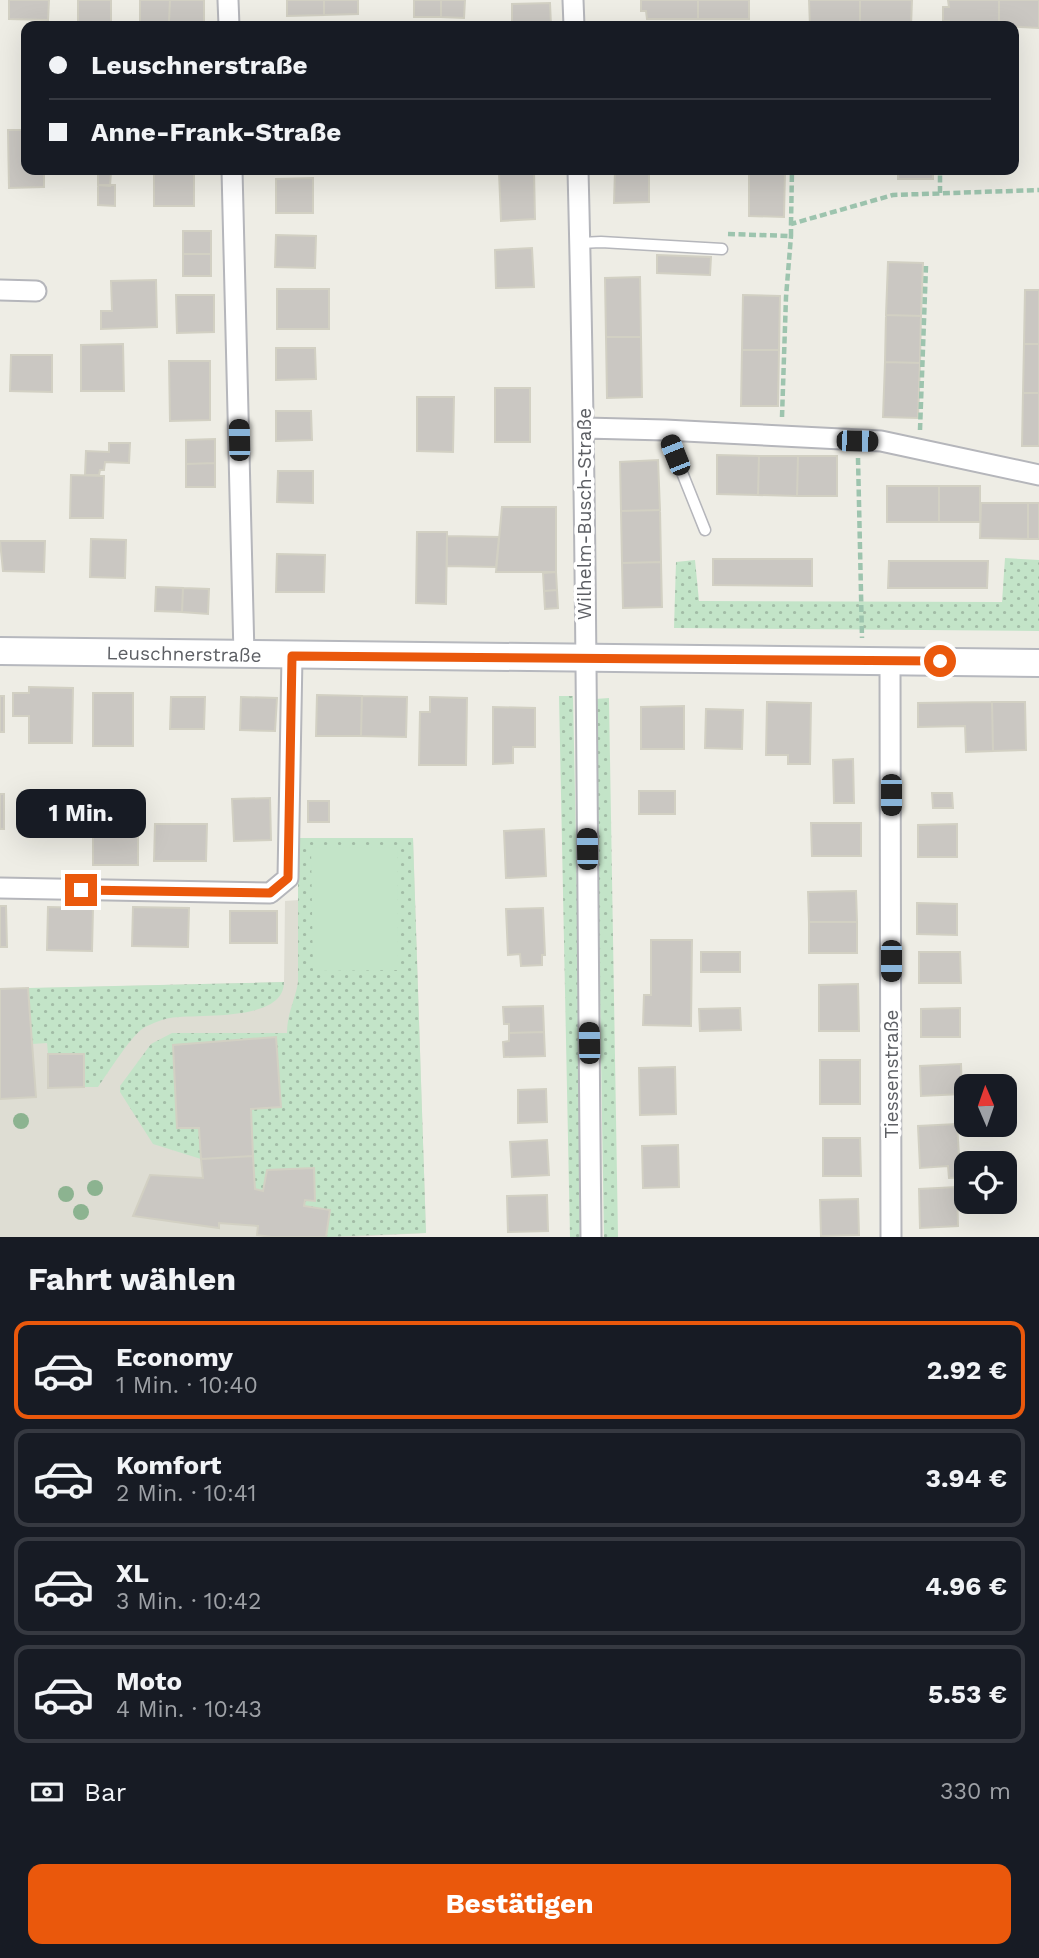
<!DOCTYPE html>
<html lang="de">
<meta charset="utf-8">
<style>
:root{--surface:#171b24;--page:#20242c;--text:#f1f3f6;--muted:#9ea1a6;--line:#363941;--accent:#ea580c}
body{margin:0;font-family:"Work Sans",sans-serif;background:var(--page);color:var(--text);height:100vh;display:flex;flex-direction:column;font-size:26px;white-space:nowrap}
*{box-sizing:border-box;margin:0}
p{font-size:23px;color:var(--muted)}
.icon{flex:none;width:38px;height:38px;fill:none;stroke:currentColor;stroke-width:2;stroke-linecap:round;stroke-linejoin:round}
.map{position:relative;height:1237px;overflow:hidden}
.details{display:flex;flex-direction:column;background:var(--surface);flex:1}
.details>*{flex:none}
.banner{position:absolute;left:21px;top:21px;width:998px;height:154px;border-radius:14px;box-shadow:0 7px 28px #0002;display:grid;align-content:center;height:154px;padding:0 28px;background:var(--surface)}
.needle{width:46px;rotate:358deg}
.buttons{position:absolute;left:954px;top:1074px;display:grid;gap:14px}
.buttons a{display:grid;place-items:center;width:63px;height:63px;border-radius:14px;background:var(--surface);box-shadow:0 7px 28px #0002;font-size:35px}
.end{position:absolute;width:32px;height:32px;margin:-16px;border:9px solid #ea580c;background:#fff;box-shadow:0 0 0 4px #fff}
.from{border-radius:50%}
.bubble{position:absolute;height:49px;border-radius:14px;background:var(--surface);box-shadow:0 7px 28px #0002;font-size:23px;font-weight:700;line-height:49px;text-align:center}
.car{position:absolute;width:21px;height:42px;margin:-21px -10px;border-radius:9px;box-shadow:0 0 5px 2px #0007;background:linear-gradient(#222 24%,#8ab4d8 0 40%,#222 0 76%,#8ab4d8 0 86%,#222 0)}
.banner b{display:flex;align-items:center;gap:24px;height:66px;font-size:26px}
.banner b+b{border-top:2px solid var(--line)}
.banner i{width:18px;height:18px;background:var(--text)}
ul{padding:0;list-style:none}
li{display:flex;align-items:center;gap:21px;height:98px;margin:0 14px 10px;padding:0 14px;border:4px solid var(--line);border-radius:14px}
li div{flex:1}
li b{display:block;font-size:26px}
li em{font-style:normal;font-weight:700}
li.current{border-color:var(--accent)}
li>.icon{width:63px;height:63px;stroke-width:1.5}
h2{padding:0 28px;font-size:32px;line-height:84px}
.pay{display:flex;align-items:center;gap:18px;height:77px;padding:0 28px;font-size:26px}
.pay p{margin-inline-start:auto}
.primary-button{display:flex;gap:14px;margin-top:auto;padding:14px 28px}
.primary-button a{flex:1;height:80px;border-radius:14px;background:var(--accent);color:#fff;font-size:28px;font-weight:700;line-height:80px;text-align:center}
.map>svg:first-child{display:block}
.education{fill:#deddd3}
.grass{fill:url(#grass-dots)}
.park{fill:#c3e4c8}
.building{fill:#cac7c2;stroke:#d2d0c3;stroke-width:2}
.lines{fill:none;stroke-linecap:round;stroke-linejoin:round}
.service-casing{stroke:#b5b6bb;stroke-width:13}
.minor-casing{stroke:#b5b6bb;stroke-width:23}
.secondary-casing{stroke:#b6b8be;stroke-width:30}
.path{stroke:#9dc4ae;stroke-width:4.5;stroke-dasharray:7 3.5;stroke-linecap:butt}
.service{stroke:#fff;stroke-width:10}
.minor{stroke:#fff;stroke-width:19}
.secondary{stroke:#fff;stroke-width:26}
.tree{fill:#8cb390}
.route{stroke:#ea580c;stroke-width:9}
.labels{text-anchor:middle;dominant-baseline:central;stroke-width:7;stroke-linejoin:round;paint-order:stroke}
.street-label{font-size:19px;fill:#5d5f64;stroke:#fff}
</style>
<div class="map">
<svg width="1039" height="1237" viewBox="0 0 1039 1237">
<defs>
<pattern id="grass-dots" width="8" height="8" patternUnits="userSpaceOnUse" patternTransform="scale(1.75)"><rect width="8" height="8" fill="#c3e4c8"/><path d="M2 2h.1M6 6h.1" fill="none" stroke="#a2bca6" stroke-width="1.8" stroke-linecap="round"/></pattern>
</defs>
<rect width="100%" height="100%" fill="#eeede5"/>
<!-- education -->
<path class="education" d="M298 838H413L426 1233 353 1237H0V989L284 982 285 901 299 900Z"/>
<!-- grass -->
<path class="grass" d="M1005 558 1039 560V631L674 628 676 562 695 560 699 601 1002 602Z
M559 696H573L584 1237H570Z
M609 698 618 1237H604L595 699Z
M298 838H413L426 1233 326 1237 329 1210 304 1206 305 1200 315 1201 313 1168 267 1170 263 1191 255 1189 251 1109 281 1107 276 1038 173 1045 177 1128H199L201 1159 153 1144 120 1092V1086L151 1044 172 1033H287C287 1013 295 1001 298 982Z
M284 982C284 1023 198 1013 170 1018 162 1019 152 1024 145 1027 132 1034 108 1073 98 1087H84V1054H48L47 1043 32 1044 28 988Z"/>
<!-- park -->
<path class="park" d="M397 847 398 970 313 971 311 848Z"/>
<!-- building -->
<path class="building" d="M9 0H49L48 20 9 19Z
M78 0H111V24H78Z
M140 0H170L169 22H140Z
M170 0H204V22H169Z
M287 0H324V15L287 16Z
M324 0H358V14L324 15Z
M414 0H441V17H414Z
M441 0H465L464 18 441 17Z
M641 0H698V19H647L646 11H641Z
M698 0H749V19H698Z
M809 0H860V26H810Z
M860 0H912L911 26H860Z
M948 0H999V26H949V21H943V7H949Z
M999 0H1039V28L999 26Z
M550 3 551 26H512V4Z
M8 130H26V170H44V187L9 188Z
M154 170H194V206H154Z
M615 170H649V202L614 203Z
M749 170H785L784 217 749 216Z
M898 170H933V179H898Z
M534 171 535 219 501 221 499 172Z
M98 172H111L110 186 98 185Z
M313 178V213H276V179Z
M98 185H115V206L98 205Z
M183 231H211V254H183Z
M276 235 316 236 315 268 275 267Z
M532 248 534 287 496 288 495 250Z
M183 254H211V276H183Z
M657 255 711 257 710 275 657 273Z
M888 262 923 263 921 316 886 315Z
M640 277 641 337H606L605 278Z
M156 280 157 327 101 329V311H112L111 281Z
M277 289H329V329H277Z
M1025 290H1039V344H1024Z
M176 295H214V332L177 333Z
M743 295 780 296 779 350H742Z
M886 315 921 316 920 363 885 362Z
M606 337H641L642 397 607 398Z
M123 344 124 391H81V345Z
M1024 344H1039V393H1023Z
M276 348H315L316 379 276 380Z
M742 350H779L778 406H741Z
M11 355H52V392L10 391Z
M169 361H210V420L170 421Z
M885 362 920 363 918 418 883 417Z
M495 388H530V442H495Z
M1023 393H1039V446H1022Z
M417 397H454L453 452 417 451Z
M276 411H311L312 440 276 441Z
M215 439V463L186 464V440Z
M109 443H130L129 463 105 462 104 470H100L99 475H85L86 451 109 452Z
M717 455 759 456 758 495 717 494Z
M759 456H798L797 496 758 495Z
M798 456H837V496H797Z
M658 460 660 510 621 511 620 462Z
M215 463V487H186V464Z
M278 471H313V503L277 502Z
M71 475 104 476 103 518H70Z
M887 486H939V522H887Z
M939 486H980V522H939Z
M981 503H1028V539L980 538Z
M1028 503H1039V539H1028Z
M502 507H556V572H496Z
M660 510 661 562 622 563 621 511Z
M417 532H447L446 604 416 603Z
M447 536 499 537 496 567 447 566Z
M91 539 126 540 125 578 90 577Z
M0 541H45L44 572 3 571Z
M277 554 325 555 324 592H276Z
M713 559H812V586L713 585Z
M889 561H988L987 588H888Z
M661 562 662 607 623 608 622 563Z
M556 572 557 590 544 591 543 573Z
M156 587 183 588 182 612 155 611Z
M183 588 209 589 208 614 182 612Z
M557 590 558 608 545 609 544 591Z
M29 687 73 688 72 743H29V716H13V693H29Z
M93 693H133V746H93Z
M317 695 362 696 361 736H316Z
M0 696H4V732H0Z
M362 696 407 697 406 737 361 736Z
M171 697H205L204 729H170Z
M241 697 277 698 275 731 240 730Z
M430 697 467 698 466 765H419L420 712H430Z
M767 702 811 703 810 764H788V755H766Z
M992 702H1025L1026 750 993 751Z
M992 702 993 751 966 752 965 726 918 727V703Z
M684 706V749H641V707Z
M493 707 535 708V747H513V763L493 764Z
M706 709 743 710 742 749 705 748Z
M853 759 854 803H834L833 760Z
M639 791H675V814H639Z
M73 793V828H36L35 794Z
M932 793H952L953 808H933Z
M0 794H4V829H0Z
M270 798 271 840 234 841 232 799Z
M308 801H329V822H308Z
M811 823H861V856H812Z
M93 824H138V865H93Z
M155 824H207L206 861H154Z
M957 824V857H918V825Z
M544 829 546 876 506 878 504 831Z
M856 891 857 922H809L808 892Z
M917 903 957 904V935L917 934Z
M0 906H6L7 947H0Z
M48 907 93 908 92 951 47 950Z
M133 907 189 908 188 947 132 946Z
M543 908 545 955H542V965L521 966 520 954 508 955 506 909Z
M230 911H277V943H230Z
M809 922H857V953H809Z
M651 940H692L691 1026 643 1025 644 995H651Z
M701 952H740V972H701Z
M919 952H960L961 983H919Z
M858 984 859 1031H819V985Z
M28 988 36 1097 0 1099V989Z
M543 1006 544 1032 509 1033V1024H504L503 1007Z
M740 1008 741 1030 700 1031 699 1009Z
M960 1008V1037H921V1009Z
M544 1032 545 1056 504 1057 503 1042 509 1041V1033Z
M276 1037 281 1107 251 1109 253 1156 201 1159 199 1128H177L173 1045Z
M48 1054H84V1087L48 1088Z
M820 1060H860V1104H820Z
M961 1064 962 1094 921 1096 920 1066Z
M675 1067 676 1114 640 1115 639 1068Z
M546 1089 547 1122 518 1123V1090Z
M957 1124 959 1156 975 1155V1164H966V1177L949 1178 948 1166 920 1168 918 1126Z
M823 1138H860L861 1176H823Z
M547 1140 549 1175 512 1177 510 1142Z
M678 1145 679 1187 643 1188 642 1146Z
M253 1156 255 1189 263 1191 267 1170 314 1168 315 1201 305 1200 304 1206 330 1210 326 1237H271L257 1235 258 1226 219 1223V1228L133 1216 150 1175 203 1178 201 1159Z
M957 1187 958 1226 920 1228 919 1189Z
M547 1195 548 1231 508 1232 507 1196Z
M858 1199 859 1235 821 1236 820 1200Z"/>
<g class="lines">
<defs>
<path id="service" d="M580 243 601 242 722 249
M665 430 705 530"/>
<path id="minor" d="M228 0 229 26
M573 0 574 26
M232 170 244 655
M578 170C587 525 587 881 591 1237
M0 290 36 291
M585 428 665 430 881 441 1039 475
M890 660 891 1237
M0 888 270 893 288 878 292 656"/>
<path id="secondary" d="M0 651 1039 663"/>
</defs>
<!-- service casing -->
<use href="#service" class="service-casing"/>
<!-- minor casing -->
<use href="#minor" class="minor-casing"/>
<!-- secondary casing -->
<use href="#secondary" class="secondary-casing"/>
<!-- path -->
<path class="path" d="M940 193V170
M791 224 792 170
M728 234 791 236V224L893 195 1039 190
M782 417 786 297 791 236
M920 430 926 266
M858 458 862 638"/>
<!-- service -->
<use href="#service" class="service"/>
<!-- minor -->
<use href="#minor" class="minor"/>
<!-- secondary -->
<use href="#secondary" class="secondary"/>
</g>
<!-- trees -->
<g class="tree">
<circle cx="21" cy="1121" r="8"/>
<circle cx="95" cy="1188" r="8"/>
<circle cx="66" cy="1194" r="8"/>
<circle cx="81" cy="1212" r="8"/>
</g>
<g class="lines">
<!-- route -->
<path class="route" d="M81 890 270 893 288 878 292 656 940 661"/>
</g>
<g class="labels">
<!-- street labels -->
<g class="street-label">
<text transform="translate(584 514) rotate(-90)">Wilhelm-Busch-Straße</text>
<text transform="translate(184 654) rotate(1)">Leuschnerstraße</text>
<text transform="translate(891 1074) rotate(-90)">Tiessenstraße</text>
</g>
</g>
</svg>
<div class="buttons">
<a><svg class="needle" viewBox="-14 -14 28 28"><path d="M0-13l5 13h-10z" fill="#e53935"/><path d="M0 13l5-13h-10z" fill="#9ea1a6"/></svg></a>
<a><svg class="icon" aria-label="locate" viewBox="0 0 24 24"><circle cx="12" cy="12" r="6"/><path d="M12 2v4M12 18v4M2 12h4M18 12h4"/></svg></a>
</div>
<i class="end from" style="left:940px;top:661px"></i>
<i class="end" style="left:81px;top:890px"></i>
<div class="bubble" style="left:16px;top:789px;width:130px">1 Min.</div>
<i class="car" style="left:239px;top:440px;rotate:359deg"></i>
<i class="car" style="left:857px;top:441px;rotate:91deg"></i>
<i class="car" style="left:675px;top:455px;rotate:338deg"></i>
<i class="car" style="left:891px;top:795px;rotate:180deg"></i>
<i class="car" style="left:587px;top:849px;rotate:359deg"></i>
<i class="car" style="left:891px;top:961px;rotate:180deg"></i>
<i class="car" style="left:589px;top:1043px;rotate:359deg"></i>
<div class="banner">
<b><i class="from"></i>Leuschnerstraße</b>
<b><i></i>Anne-Frank-Straße</b>
</div>
</div>
<section class="details">
<h2>Fahrt wählen</h2>
<ul>
<li class="current"><svg class="icon" aria-label="car" viewBox="0 0 24 24"><path d="M5 17H2v-5l4-1 3-4h7l3 4 3 1v5h-3M9 17h6M6 11h13"/><circle cx="7" cy="17" r="2"/><circle cx="17" cy="17" r="2"/></svg><div><b>Economy</b><p>1 Min. · 10:40</p></div><em>2.92 €</em></li>
<li><svg class="icon" aria-label="car" viewBox="0 0 24 24"><path d="M5 17H2v-5l4-1 3-4h7l3 4 3 1v5h-3M9 17h6M6 11h13"/><circle cx="7" cy="17" r="2"/><circle cx="17" cy="17" r="2"/></svg><div><b>Komfort</b><p>2 Min. · 10:41</p></div><em>3.94 €</em></li>
<li><svg class="icon" aria-label="car" viewBox="0 0 24 24"><path d="M5 17H2v-5l4-1 3-4h7l3 4 3 1v5h-3M9 17h6M6 11h13"/><circle cx="7" cy="17" r="2"/><circle cx="17" cy="17" r="2"/></svg><div><b>XL</b><p>3 Min. · 10:42</p></div><em>4.96 €</em></li>
<li><svg class="icon" aria-label="car" viewBox="0 0 24 24"><path d="M5 17H2v-5l4-1 3-4h7l3 4 3 1v5h-3M9 17h6M6 11h13"/><circle cx="7" cy="17" r="2"/><circle cx="17" cy="17" r="2"/></svg><div><b>Moto</b><p>4 Min. · 10:43</p></div><em>5.53 €</em></li>
</ul>
<div class="pay"><svg class="icon" aria-label="cash" viewBox="0 0 24 24"><path d="M3 7h18v10H3z"/><circle cx="12" cy="12" r="2"/></svg>Bar<p>330 m</p></div>
<div class="primary-button"><a>Bestätigen</a></div>
</section>
